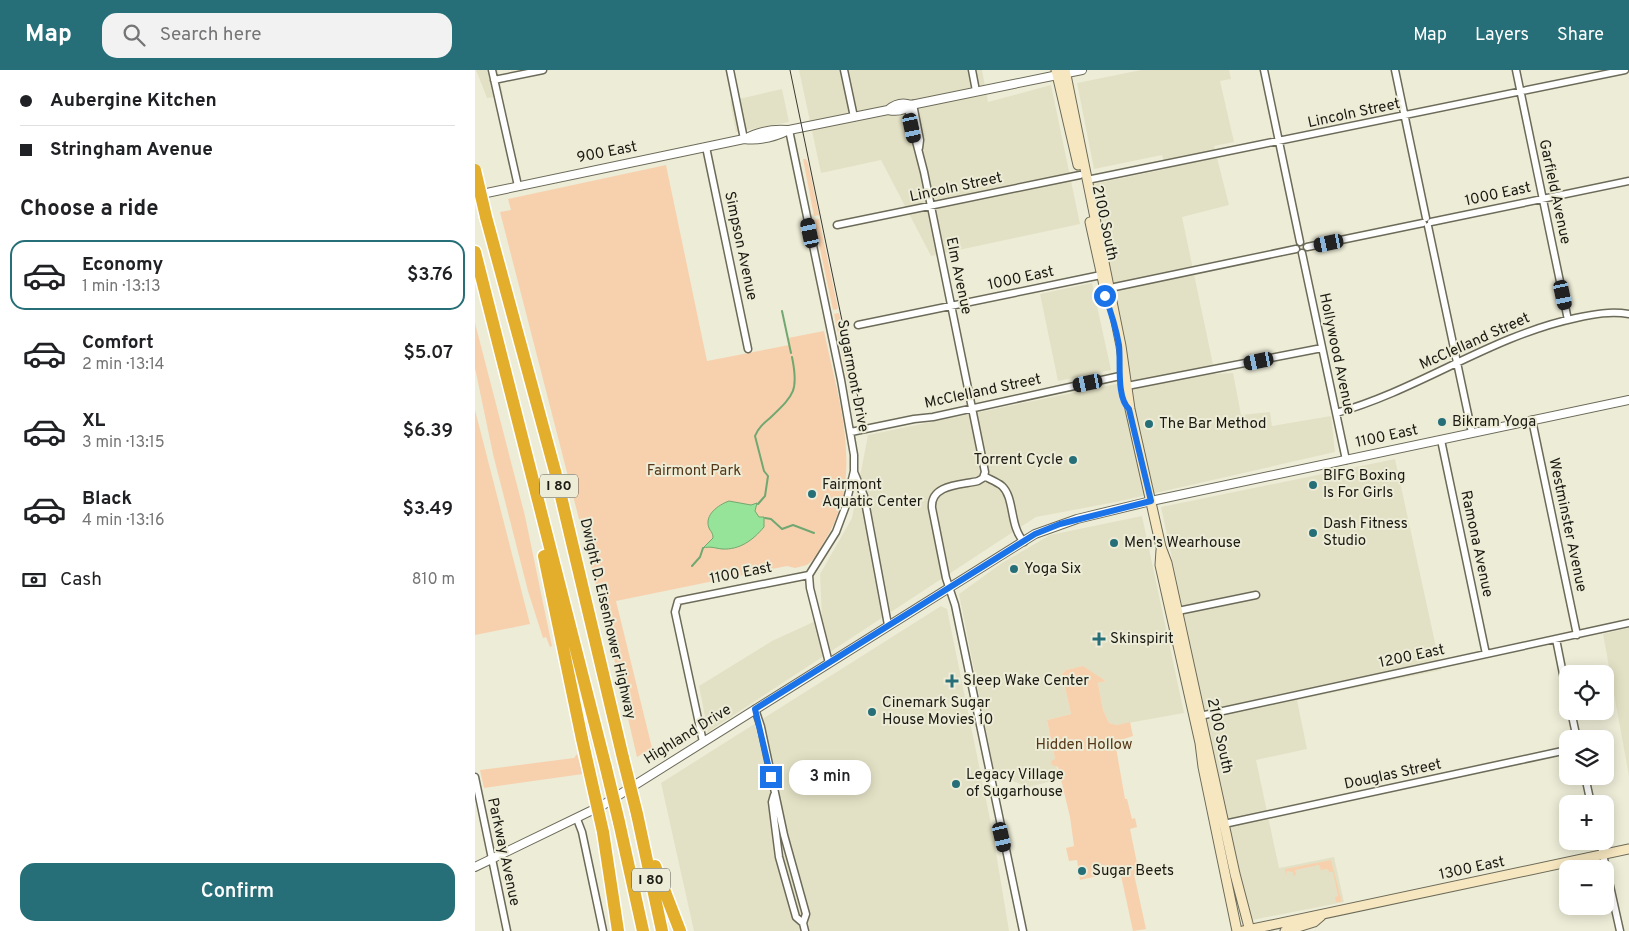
<!DOCTYPE html>
<meta charset="utf-8">
<style>
:root{--surface:#fff;--page:#f2f2f2;--text:#202124;--muted:#757577;--line:#e0e0e0;--accent:#266f78}
body{margin:0;font-family:Overpass,sans-serif;background:var(--page);color:var(--text);height:100vh;display:flex;flex-direction:column;font-size:19px;white-space:nowrap}
*{box-sizing:border-box;margin:0}
p{font-size:16px;color:var(--muted)}
.icon{flex:none;width:28px;height:28px;fill:none;stroke:currentColor;stroke-width:2;stroke-linecap:round;stroke-linejoin:round}
.map{position:relative;flex:1;overflow:hidden}
.panel{display:flex;flex-direction:column;background:var(--surface);width:475px}
.panel>*{flex:none}
.guide{display:grid;align-content:center;height:110px;padding:0 20px;background:var(--surface)}
.fabs{position:absolute;left:1084px;top:595px;display:grid;gap:10px}
.fabs a{display:grid;place-items:center;width:55px;height:55px;border-radius:10px;background:var(--surface);box-shadow:0 2px 12px #0003;font-size:25px}
.end{position:absolute;width:22px;height:22px;margin:-11px;border:6px solid #1a73e8;background:#fff;box-shadow:0 0 0 2px #fff}
.from{border-radius:50%}
.bubble{position:absolute;height:35px;border-radius:15px;background:var(--surface);box-shadow:0 2px 12px #0003;font-size:16px;font-weight:600;line-height:35px;text-align:center}
.car{position:absolute;width:15px;height:30px;margin:-15px -8px;border-radius:6px;box-shadow:0 0 4px 1px #0007;background:linear-gradient(#222 24%,#8ab4d8 0 40%,#222 0 76%,#8ab4d8 0 86%,#222 0)}
.guide b{display:flex;align-items:center;gap:18px;height:48px;font-size:19px}
.guide b+b{border-top:1px solid var(--line)}
.guide i{width:12px;height:12px;background:var(--text)}
ul{padding:0;list-style:none}
li{display:flex;align-items:center;gap:15px;height:70px;margin:0 10px 8px;padding:0 10px;border:2px solid transparent;border-radius:15px}
li div{flex:1}
li b{display:block;font-size:19px}
li em{font-style:normal;font-weight:600}
li.active{border-color:var(--accent)}
li>.icon{width:45px;height:45px;stroke-width:1.5}
h2{padding:0 20px;font-size:22px;line-height:60px}
.pay{display:flex;align-items:center;gap:12px;height:55px;padding:0 20px;font-size:19px}
.pay p{margin-inline-start:auto}
.action{display:flex;gap:10px;margin-top:auto;padding:10px 20px}
.action a{flex:1;height:58px;border-radius:15px;background:var(--accent);color:#fff;font-size:20px;font-weight:600;line-height:58px;text-align:center}
header{display:flex;align-items:center;gap:30px;box-sizing:border-box;height:70px;padding:0 25px;background:var(--accent);color:#fff}
header strong{font-size:24px}
nav{display:flex;gap:28px;margin-inline-start:auto;font-size:18px}
.search{width:350px;height:45px;background:var(--page);display:flex;align-items:center;gap:12px;box-sizing:border-box;padding:0 18px;border-radius:15px;color:var(--muted);font-size:19px}
main{display:flex;flex:1;min-height:0}
.map>svg:first-child{display:block}
.built{fill:#e3e1c5}
.green{fill:#f7d1ae}
.water{fill:#96e499;stroke:#71a771}
.lines{fill:none;stroke-linecap:round;stroke-linejoin:round}
.stream{stroke:#71a771;stroke-width:2}
.minor-casing{stroke:#6c6b59;stroke-width:9}
.tertiary-casing{stroke:#6c6b59;stroke-width:10}
.secondary-casing{stroke:#6c6b59;stroke-width:11}
.motorway-casing{stroke:#fff;stroke-width:15}
.minor{stroke:#fff;stroke-width:6}
.tertiary{stroke:#fff;stroke-width:8}
.secondary{stroke:#f7e7c0;stroke-width:9}
.motorway{stroke:#e3ae2c;stroke-width:12}
.tram{stroke:#3a392f;stroke-width:1}
.motorway-bridge-casing{stroke:#fff;stroke-width:15;stroke-linecap:butt}
.motorway-bridge{stroke:#e3ae2c;stroke-width:12}
.route{stroke:#1a73e8;stroke-width:6}
.poi-dot{fill:#266f78;stroke:#edecd7;stroke-width:2}
.labels{text-anchor:middle;dominant-baseline:central;stroke-width:4;stroke-linejoin:round;paint-order:stroke}
.shield{fill:#edecd7;stroke:#5a594e;stroke-width:1}
.shield-label{font-size:14px;font-weight:bold;fill:#1b1a13}
.street-label{font-size:15px;fill:#1b1a13;stroke:#edecd7}
.poi-label{font-size:15px;fill:#1b1a13;stroke:#edecd7;text-anchor:start}
.park-label{font-size:15px;fill:#553717;stroke:#edecd7}
</style>
<header>
<strong>Map</strong>
<div class="search"><svg class="icon" aria-label="search" viewBox="0 0 24 24"><circle cx="10" cy="10" r="6"/><path d="M15 15l6 6"/></svg>Search here</div>
<nav><a>Map</a><a>Layers</a><a>Share</a></nav>
</header>
<main>
<section class="panel">
<div class="guide">
<b><i class="from"></i>Aubergine Kitchen</b>
<b><i></i>Stringham Avenue</b>
</div>
<h2>Choose a ride</h2>
<ul>
<li class="active"><svg class="icon" aria-label="car" viewBox="0 0 24 24"><path d="M5 17H2v-5l4-1 3-4h7l3 4 3 1v5h-3M9 17h6M6 11h13"/><circle cx="7" cy="17" r="2"/><circle cx="17" cy="17" r="2"/></svg><div><b>Economy</b><p>1 min · 13:13</p></div><em>$3.76</em></li>
<li><svg class="icon" aria-label="car" viewBox="0 0 24 24"><path d="M5 17H2v-5l4-1 3-4h7l3 4 3 1v5h-3M9 17h6M6 11h13"/><circle cx="7" cy="17" r="2"/><circle cx="17" cy="17" r="2"/></svg><div><b>Comfort</b><p>2 min · 13:14</p></div><em>$5.07</em></li>
<li><svg class="icon" aria-label="car" viewBox="0 0 24 24"><path d="M5 17H2v-5l4-1 3-4h7l3 4 3 1v5h-3M9 17h6M6 11h13"/><circle cx="7" cy="17" r="2"/><circle cx="17" cy="17" r="2"/></svg><div><b>XL</b><p>3 min · 13:15</p></div><em>$6.39</em></li>
<li><svg class="icon" aria-label="car" viewBox="0 0 24 24"><path d="M5 17H2v-5l4-1 3-4h7l3 4 3 1v5h-3M9 17h6M6 11h13"/><circle cx="7" cy="17" r="2"/><circle cx="17" cy="17" r="2"/></svg><div><b>Black</b><p>4 min · 13:16</p></div><em>$3.49</em></li>
</ul>
<div class="pay"><svg class="icon" aria-label="cash" viewBox="0 0 24 24"><path d="M3 7h18v10H3z"/><circle cx="12" cy="12" r="2"/></svg>Cash<p>810 m</p></div>
<div class="action"><a>Confirm</a></div>
</section>
<div class="map">
<svg width="1154" height="861" viewBox="0 0 1154 861">
<rect width="100%" height="100%" fill="#edecd7"/>
<!-- built -->
<path class="built" d="M1 0H23L28 26 12 28Z
M324 0H507L513 32 576 15 605 154 456 186 406 90 346 103Z
M666 0H754L756 9 745 11 759 72 739 76 754 135 707 147 740 304 758 303 766 345 795 342 797 356 856 346 860 382 641 432 561 447 233 662 224 616 297 571 347 548 345 504 377 448 393 365 656 311 614 115 691 99 687 85 619 99 602 13Z
M307 19 314 52 261 62 255 31Z
M617 213 636 300 583 311 565 224Z
M920 389 966 600 822 630 832 679 781 690 804 798 859 787 869 832 777 850 768 821 686 437Z
M667 446 709 643 642 655 634 653 628 640 623 613 631 611 608 597 591 600 587 604 596 644 572 650 584 709 554 717 520 705 484 524 527 493 575 465Z
M466 536 472 539 517 759 534 861H219L186 713Z
M1154 558V706L1128 564Z"/>
<!-- green -->
<path class="green" d="M328 89H331L333 94 344 145 339 146Z
M191 95 232 291 314 275 313 268 349 261C363 330 391 405 350 470 345 478 340 490 332 495L320 498 312 496 141 531 177 678 162 687 131 554 25 142 36 140 33 129Z
M344 149 363 239 358 240 339 150Z
M364 243 370 273 374 318 359 244Z
M0 253 50 446 77 576 75 577 71 567 68 568 53 521 18 384 0 298Z
M0 340 55 554 0 565Z
M608 596 631 611 623 613 628 640 634 653 642 655 655 652 658 666 640 672 650 729H652L657 749 660 748 662 757 655 759 664 803 659 804 671 859 658 861 645 801 605 810 602 790 594 791 591 778 599 776 595 747 583 697 577 695 576 691 580 689 572 650 596 644 587 604 591 600Z
M102 684 108 704 9 718 5 700 99 688Z
M856 790 867 832H861L860 827 863 826 858 802H854L853 799 846 800 844 795 820 800 821 805 818 806V802L812 801 811 805 810 799Z"/>
<!-- water -->
<path class="water" d="M254 431 276 435 282 433 280 441 284 447H289V457C278 470 265 480 247 479 239 478 235 476 228 478L238 468C238 462 235 461 234 458 229 445 243 435 254 431Z"/>
<g class="lines">
<!-- stream -->
<path class="stream" d="M307 241 316 283
M283 434 290 426 293 406 289 401 280 366C283 358 289 353 295 348 319 325 324 321 317 287
M290 448 296 449 307 459 318 455 339 463
M217 496 225 487 228 478"/>
<defs>
<path id="minor" d="M17 0 43 116
M255 0 269 69
M369 0 379 47
M497 0 501 21
M789 0 825 172
M920 0 951 148
M1041 0 1093 250
M19 10 68 0
M438 34 445 70 444 78
M436 35 434 44 449 102 510 402 508 408 503 411C487 415 455 414 457 438L471 508 480 535 548 861
M314 60 366 310 379 385V401L370 438 361 462 334 505 335 518 354 593
M231 77 273 279
M612 110 1150 0
M956 152 1154 111
M362 155 605 105
M953 156 997 363
M832 177 948 153
M827 183 871 390
M635 218 821 179
M383 255 626 205
M652 316 847 278
M861 343C944 320 1016 266 1101 248 1119 244 1136 241 1154 244
M1057 350 1102 565
M376 362 439 349 458 347 645 306
M966 370 1011 584
M379 402 389 426 413 555
M509 406C514 409 522 412 527 416 540 428 534 456 549 472
M703 541 781 525
M1081 569 1092 624
M280 639 286 657 309 765 331 844 328 853 330 861
M1096 641 1102 669
M725 646 1154 553
M228 672 200 542 203 531 334 505
M1110 706 1116 734
M0 707 32 861
M299 725 297 732 304 787 321 847 328 853
M102 749 107 762 128 861
M749 754 1092 680
M1125 771 1145 861"/>
<path id="tertiary" d="M413 40C422 42 429 41 436 35
M270 69C282 62 297 59 312 60
M2 125 269 69C285 71 300 67 314 60L413 40C420 34 428 32 436 35L607 0
M0 797 128 735 560 464 602 449 676 431 1154 330"/>
<path id="secondary" d="M581 0 603 95
M590 0 646 276 655 339 686 477 692 493 760 804 775 861
M615 152 632 229
M686 480 685 495 725 673 728 697 762 861
M768 861 1154 779
M810 861 839 852 846 846"/>
<path id="motorway" d="M11 147 80 401 148 688
M0 182 131 698
M69 486 107 669
M162 744 187 861
M144 752 168 861
M128 762 143 861
M180 796 205 861"/>
</defs>
<!-- minor casing -->
<use href="#minor" class="minor-casing"/>
<!-- tertiary casing -->
<use href="#tertiary" class="tertiary-casing"/>
<!-- secondary casing -->
<use href="#secondary" class="secondary-casing"/>
<!-- motorway casing -->
<use href="#motorway" class="motorway-casing"/>
<!-- minor -->
<use href="#minor" class="minor"/>
<!-- tertiary -->
<use href="#tertiary" class="tertiary"/>
<!-- secondary -->
<use href="#secondary" class="secondary"/>
<!-- motorway -->
<use href="#motorway" class="motorway"/>
<!-- tram -->
<path class="tram" d="M315 0 387 347"/>
<defs>
<path id="motorway-bridge" d="M0 100 11 147
M107 669 128 762
M148 688 162 744
M131 698 144 752"/>
</defs>
<!-- motorway-bridge casing -->
<use href="#motorway-bridge" class="motorway-bridge-casing"/>
<!-- motorway-bridge -->
<use href="#motorway-bridge" class="motorway-bridge"/>
</g>
<g class="lines">
<!-- route -->
<path class="route" d="M296 707 280 639 560 464 585 454 676 431 654 339C641 327 646 292 644 275 641 258 636 242 630 226"/>
</g>
<!-- markers -->
<g class="poi-dot">
<circle cx="967" cy="352" r="5"/>
<circle cx="674" cy="354" r="5"/>
<circle cx="598" cy="390" r="5"/>
<circle cx="838" cy="415" r="5"/>
<circle cx="337" cy="424" r="5"/>
<circle cx="838" cy="463" r="5"/>
<circle cx="639" cy="473" r="5"/>
<circle cx="539" cy="499" r="5"/>
<path d="M621.5 561.5h5v5h5v5h-5v5h-5v-5h-5v-5h5z"/>
<path d="M474.5 603.5h5v5h5v5h-5v5h-5v-5h-5v-5h5z"/>
<circle cx="397" cy="642" r="5"/>
<circle cx="481" cy="714" r="5"/>
<circle cx="607" cy="801" r="5"/>
</g>
<g class="labels">
<!-- shield labels -->
<g class="shield">
<rect x="65" y="404.5" width="38" height="23" rx="4"/>
<rect x="157" y="798.5" width="38" height="23" rx="4"/>
</g>
<g class="shield-label">
<text x="84" y="416">I 80</text>
<text x="176" y="810">I 80</text>
</g>
<!-- street labels -->
<g class="street-label">
<text transform="translate(879 44) rotate(-12)">Lincoln Street</text>
<text transform="translate(132 83) rotate(-11)">900 East</text>
<text transform="translate(481 118) rotate(-12)">Lincoln Street</text>
<text transform="translate(1079 122) rotate(78)">Garfield Avenue</text>
<text transform="translate(1023 125) rotate(-12)">1000 East</text>
<text transform="translate(629 153) rotate(78)">2100 South</text>
<text transform="translate(265 176) rotate(78)">Simpson Avenue</text>
<text transform="translate(483 206) rotate(78)">Elm Avenue</text>
<text transform="translate(546 209) rotate(-12)">1000 East</text>
<text transform="translate(1000 272) rotate(-24)">McClelland Street</text>
<text transform="translate(861 284) rotate(78)">Hollywood Avenue</text>
<text transform="translate(377 306) rotate(79)">Sugarmont Drive</text>
<text transform="translate(508 322) rotate(-12)">McClelland Street</text>
<text transform="translate(912 367) rotate(-12)">1100 East</text>
<text transform="translate(1092 455) rotate(78)">Westminster Avenue</text>
<text transform="translate(1001 474) rotate(78)">Ramona Avenue</text>
<text transform="translate(266 504) rotate(-11)">1100 East</text>
<text transform="translate(132 549) rotate(77)">Dwight D. Eisenhower Highway</text>
<text transform="translate(937 587) rotate(-12)">1200 East</text>
<text transform="translate(213 665) rotate(-32)">Highland Drive</text>
<text transform="translate(744 666) rotate(78)">2100 South</text>
<text transform="translate(918 705) rotate(-12)">Douglas Street</text>
<text transform="translate(28 782) rotate(78)">Parkway Avenue</text>
<text transform="translate(997 799) rotate(-12)">1300 East</text>
</g>
<!-- poi labels -->
<g class="poi-label">
<text x="977" y="352">Bikram Yoga</text>
<text x="684" y="354">The Bar Method</text>
<text x="588" y="390" text-anchor="end">Torrent Cycle</text>
<text x="848" y="406">BIFG Boxing<tspan x="848" dy="17">Is For Girls</tspan></text>
<text x="347" y="415">Fairmont<tspan x="347" dy="17">Aquatic Center</tspan></text>
<text x="848" y="454">Dash Fitness<tspan x="848" dy="17">Studio</tspan></text>
<text x="649" y="473">Men's Wearhouse</text>
<text x="549" y="499">Yoga Six</text>
<text x="635" y="569">Skinspirit</text>
<text x="488" y="611">Sleep Wake Center</text>
<text x="407" y="633">Cinemark Sugar<tspan x="407" dy="17">House Movies 10</tspan></text>
<text x="491" y="705">Legacy Village<tspan x="491" dy="17">of Sugarhouse</tspan></text>
<text x="617" y="801">Sugar Beets</text>
</g>
<!-- park labels -->
<g class="park-label">
<text x="219" y="401">Fairmont Park</text>
<text x="609" y="675">Hidden Hollow</text>
</g>
</g>
</svg>
<div class="fabs">
<a><svg class="icon" aria-label="locate" viewBox="0 0 24 24"><circle cx="12" cy="12" r="6"/><path d="M12 2v4M12 18v4M2 12h4M18 12h4"/></svg></a>
<a><svg class="icon" aria-label="layers" viewBox="0 0 24 24"><path d="M12 4l9 5-9 5-9-5zM3 14l9 5 9-5"/></svg></a>
<a>+</a>
<a>−</a>
</div>
<i class="end from" style="left:630px;top:226px"></i>
<i class="end" style="left:296px;top:707px"></i>
<div class="bubble" style="left:314px;top:690px;width:82px">3 min</div>
<i class="car" style="left:437px;top:58px;rotate:168deg"></i>
<i class="car" style="left:335px;top:163px;rotate:348deg"></i>
<i class="car" style="left:854px;top:173px;rotate:258deg"></i>
<i class="car" style="left:1088px;top:225px;rotate:168deg"></i>
<i class="car" style="left:784px;top:291px;rotate:258deg"></i>
<i class="car" style="left:613px;top:313px;rotate:258deg"></i>
<i class="car" style="left:527px;top:767px;rotate:167deg"></i>
</div>
</main>
